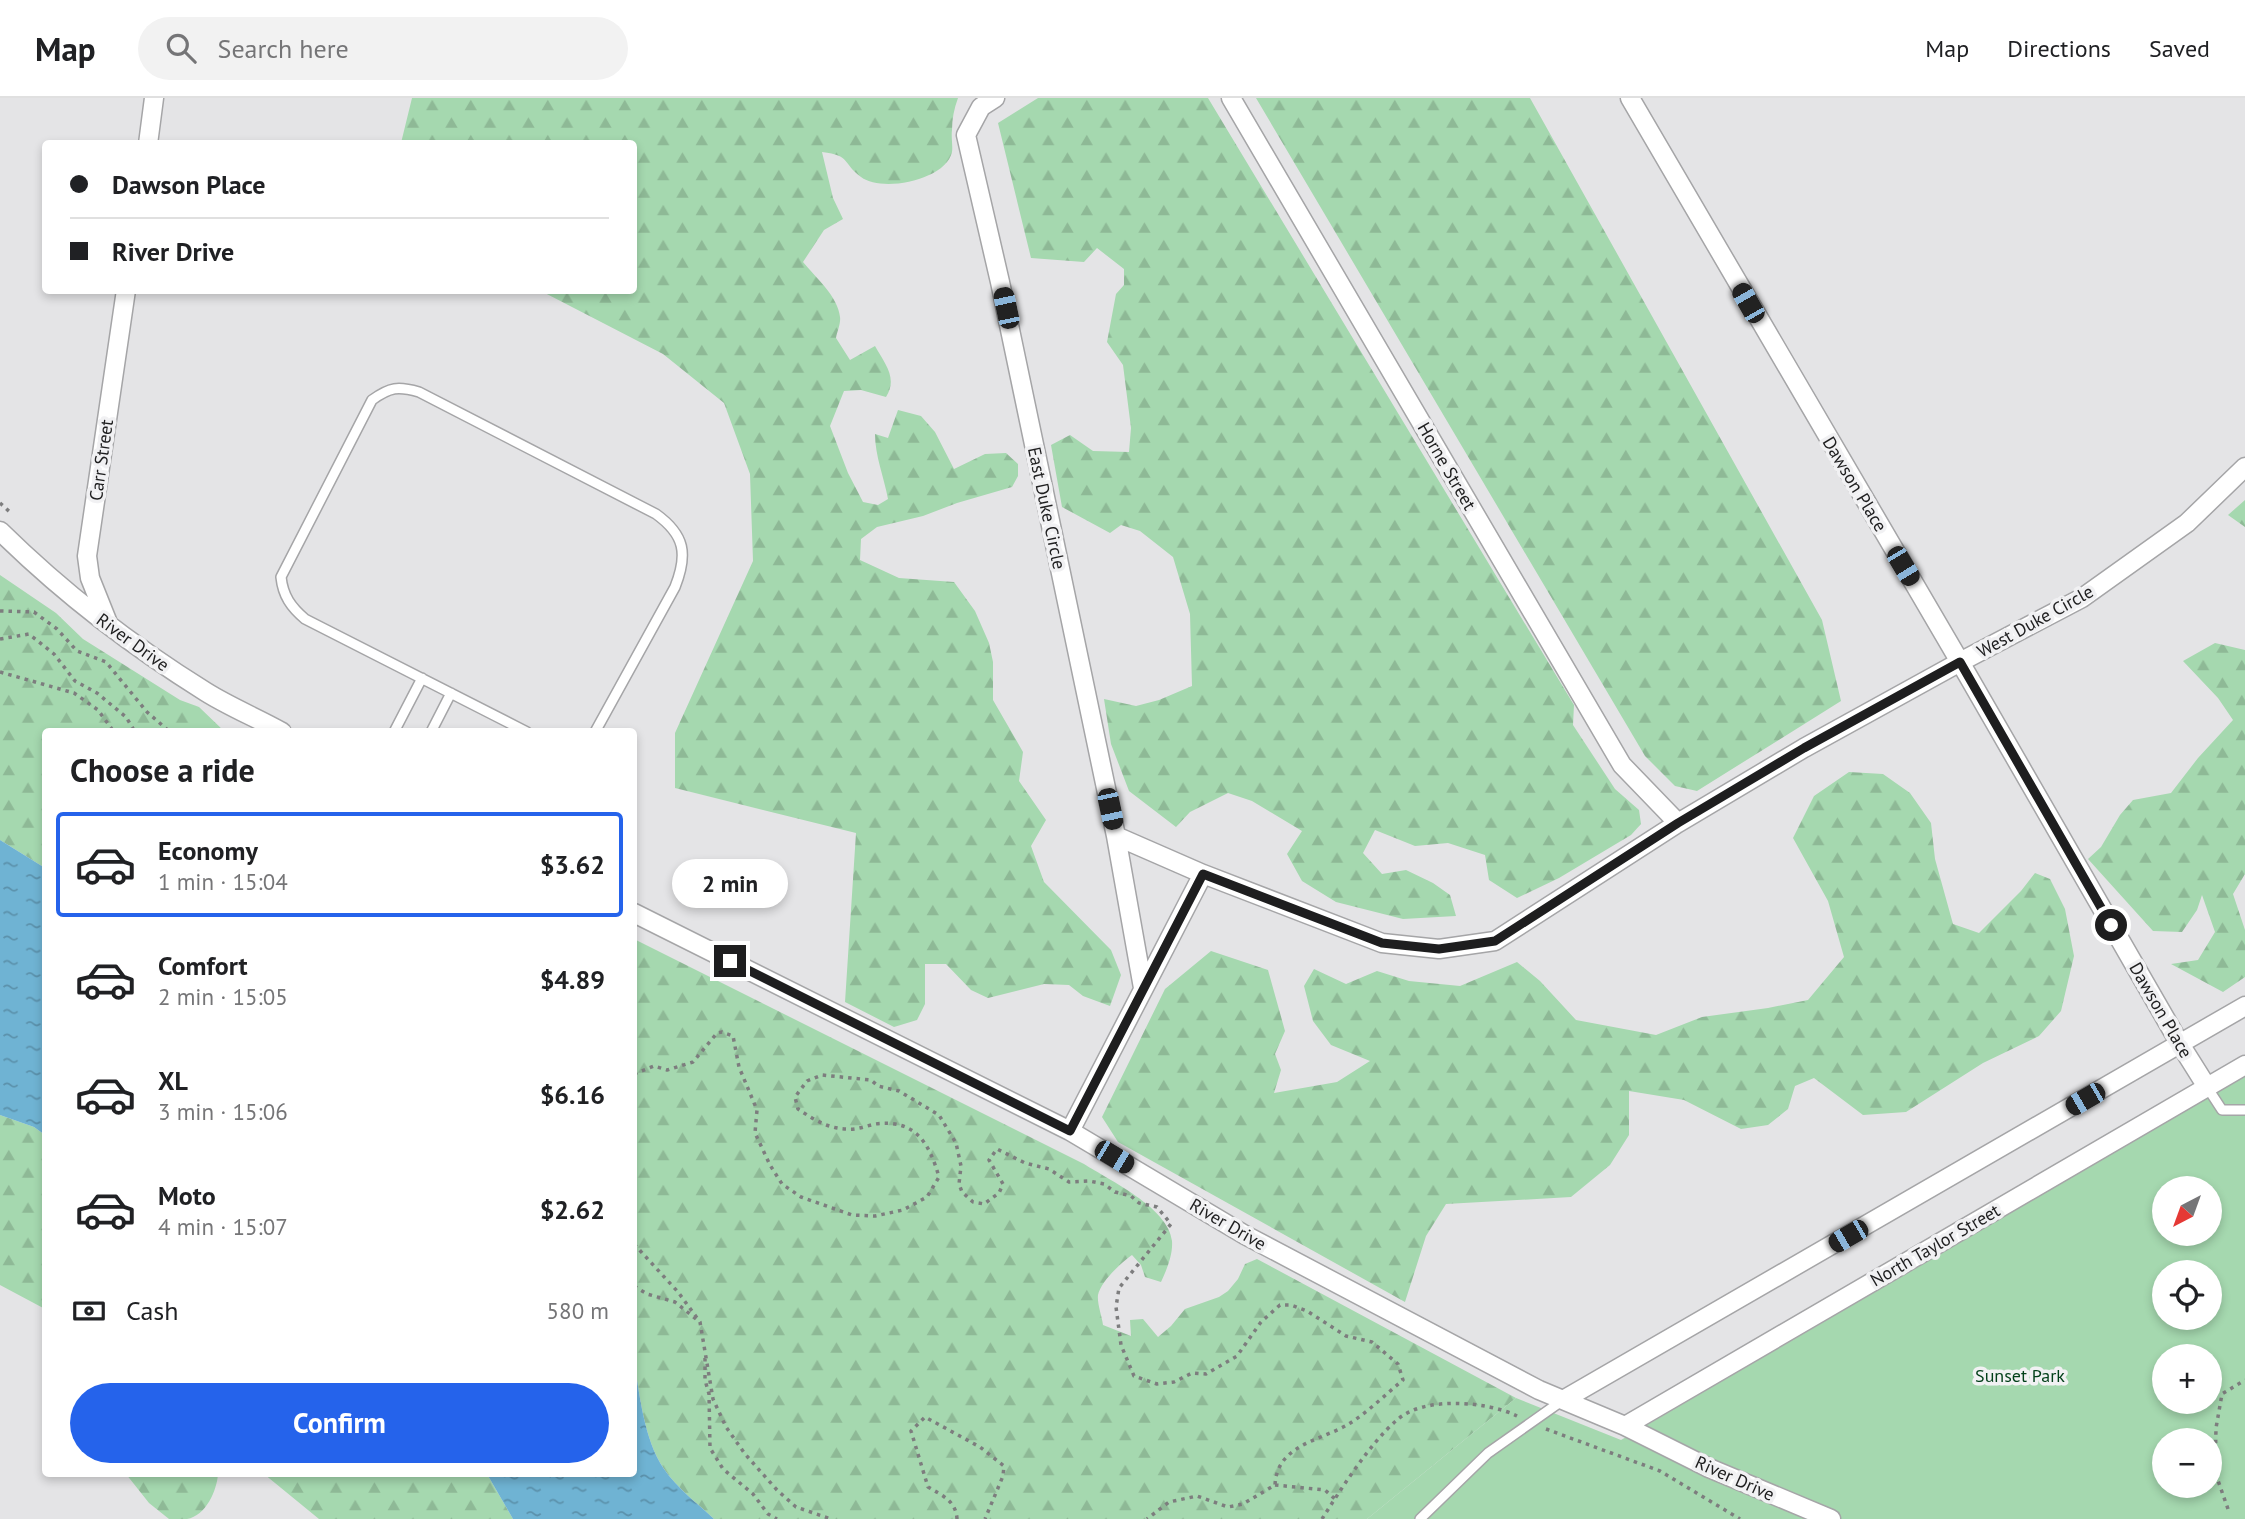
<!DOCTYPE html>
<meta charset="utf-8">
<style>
:root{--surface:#fff;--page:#f2f2f2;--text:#202124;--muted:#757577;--line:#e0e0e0;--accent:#2563eb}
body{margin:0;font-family:"PT Sans",sans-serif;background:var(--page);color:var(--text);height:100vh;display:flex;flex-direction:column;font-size:26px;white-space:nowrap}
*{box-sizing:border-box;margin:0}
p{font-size:23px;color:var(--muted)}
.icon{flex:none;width:38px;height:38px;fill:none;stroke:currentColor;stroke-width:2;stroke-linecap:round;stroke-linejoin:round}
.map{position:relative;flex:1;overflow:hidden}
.drawer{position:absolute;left:42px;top:630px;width:595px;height:749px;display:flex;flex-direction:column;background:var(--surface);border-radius:7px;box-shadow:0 4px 10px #0003}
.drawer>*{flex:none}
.hud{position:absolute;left:42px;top:42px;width:595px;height:154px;border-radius:7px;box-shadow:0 4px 10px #0003;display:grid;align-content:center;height:154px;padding:0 28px;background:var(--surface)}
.needle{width:46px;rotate:221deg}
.tools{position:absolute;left:2152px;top:1078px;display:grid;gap:14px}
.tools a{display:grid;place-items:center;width:70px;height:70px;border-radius:50%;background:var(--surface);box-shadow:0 4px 10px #0003;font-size:35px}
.end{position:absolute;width:32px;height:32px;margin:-16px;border:9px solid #1e1e1f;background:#fff;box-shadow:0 0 0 4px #fff}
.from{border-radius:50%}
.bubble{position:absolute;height:49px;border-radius:24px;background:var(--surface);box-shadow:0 4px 10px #0003;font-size:23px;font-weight:600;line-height:49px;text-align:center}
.car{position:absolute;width:21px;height:42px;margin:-21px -10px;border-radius:9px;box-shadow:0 0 5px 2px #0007;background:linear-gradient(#222 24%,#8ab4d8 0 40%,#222 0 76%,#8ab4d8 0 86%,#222 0)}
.hud b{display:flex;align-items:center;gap:24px;height:66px;font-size:26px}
.hud b+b{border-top:2px solid var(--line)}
.hud i{width:18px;height:18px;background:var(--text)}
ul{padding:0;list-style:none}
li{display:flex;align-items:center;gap:21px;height:105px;margin:0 14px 10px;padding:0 14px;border:4px solid transparent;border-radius:7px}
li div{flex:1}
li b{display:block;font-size:26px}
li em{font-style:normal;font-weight:600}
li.active{border-color:var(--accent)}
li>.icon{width:63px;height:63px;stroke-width:1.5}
h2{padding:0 28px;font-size:32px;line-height:84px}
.pay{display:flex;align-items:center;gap:18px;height:77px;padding:0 28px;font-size:26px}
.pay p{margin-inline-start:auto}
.cta{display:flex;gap:14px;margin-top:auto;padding:14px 28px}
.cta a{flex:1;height:80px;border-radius:42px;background:var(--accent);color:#fff;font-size:28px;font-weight:600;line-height:80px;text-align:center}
header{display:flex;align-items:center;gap:42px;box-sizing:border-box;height:98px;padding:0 35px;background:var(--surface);border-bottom:2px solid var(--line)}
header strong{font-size:33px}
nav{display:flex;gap:38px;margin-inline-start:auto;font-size:24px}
.search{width:490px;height:63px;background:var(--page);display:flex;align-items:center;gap:18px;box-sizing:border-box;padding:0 24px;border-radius:38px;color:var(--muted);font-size:26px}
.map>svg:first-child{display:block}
.forest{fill:url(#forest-firs)}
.green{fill:#a5d8af;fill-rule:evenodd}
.water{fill:url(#water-ripples)}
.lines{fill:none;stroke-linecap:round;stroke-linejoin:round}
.service-casing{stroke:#a5a5a7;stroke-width:12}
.minor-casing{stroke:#a5a5a7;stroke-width:21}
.path{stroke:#7d7d7e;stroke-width:3.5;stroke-dasharray:3.5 5;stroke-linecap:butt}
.service{stroke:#fff;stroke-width:9}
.minor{stroke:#fff;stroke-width:18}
.route{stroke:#1e1e1f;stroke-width:9}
.labels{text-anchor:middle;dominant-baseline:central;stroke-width:7;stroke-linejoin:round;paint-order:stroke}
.street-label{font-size:18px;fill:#1e1e1f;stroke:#f1f1f3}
.park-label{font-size:18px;fill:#003f18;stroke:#f1f1f3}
</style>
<header>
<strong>Map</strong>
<div class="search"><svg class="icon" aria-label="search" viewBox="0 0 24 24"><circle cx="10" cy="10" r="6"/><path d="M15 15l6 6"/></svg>Search here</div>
<nav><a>Map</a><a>Directions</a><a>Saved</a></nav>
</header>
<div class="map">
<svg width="2245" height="1421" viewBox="0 0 2245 1421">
<defs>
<pattern id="forest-firs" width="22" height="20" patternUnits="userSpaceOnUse" patternTransform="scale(1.75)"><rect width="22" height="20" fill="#a5d8af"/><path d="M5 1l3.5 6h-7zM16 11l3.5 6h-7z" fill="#8eb996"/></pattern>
<pattern id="water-ripples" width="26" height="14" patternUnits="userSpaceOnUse" patternTransform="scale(1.75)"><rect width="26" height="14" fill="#6fb3d3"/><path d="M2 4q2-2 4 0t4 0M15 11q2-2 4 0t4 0" fill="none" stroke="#5b91ab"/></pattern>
</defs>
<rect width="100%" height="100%" fill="#e4e4e6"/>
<!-- forest -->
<path class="forest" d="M412 0H958C954 11 952 21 952 32 951 39 953 48 952 54 946 82 882 95 861 79 841 64 852 58 822 54L833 100 843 121 824 132 803 164C815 179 838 198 840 219 841 225 837 234 836 240L850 262 875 248C885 266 898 280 886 299L861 292 844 293 830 328 848 375 863 404 878 407 888 401C884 379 875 358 875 336L888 340 898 312 921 318 935 334 954 371 985 356 1006 355 1018 366V378L1012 389 957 405 923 418 877 429 861 441 860 462 899 480 954 484 975 513 989 545 993 564V602L1023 654 1019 683 1046 722 1031 748 1044 784 1111 852 1121 877 1110 908 1083 898 1069 887 1044 886 988 900 971 892 946 866H925V906L917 922 894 929 845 904 856 735 675 690V635L753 463 750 376 724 305 663 256 541 193 634 192V46L401 45Z
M1038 0H1208L1574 607 1573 627 1615 691 1639 712 1641 726 1631 737 1559 780 1517 800 1489 782 1485 757 1448 745 1415 748 1375 732 1363 755 1382 776 1406 772 1433 785 1450 797 1456 818 1403 821 1336 804 1302 783 1287 756 1302 733 1252 703 1228 695 1190 714 1176 729 1129 693 1111 646 1104 601 1136 608 1159 602 1192 588 1190 516 1173 459 1140 433 1121 427 1110 435 1062 409 1051 347 1070 337 1093 353 1129 354 1131 330 1123 267 1107 244 1116 196 1124 187V171L1097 150 1084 164 1031 160 998 25Z
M1256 0H1530L1822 522 1841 603 1697 693 1675 688 1645 658Z
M2245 402V429L2228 417Z
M0 477 56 515 83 541 180 602 199 609 224 633 46 634 45 770 0 742Z
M2215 545 2245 552V776L2233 796 2245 832V879L2223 894 2171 866 2198 862 2215 834 2202 797 2197 812 2182 834 2153 833 2088 761 2101 749 2120 717 2133 702 2171 695 2198 660 2233 622 2218 600 2183 563Z
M1849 674 1883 676 1910 695 1931 725 1935 761 1953 826 1979 835 2021 793 2035 775 2050 781 2065 811 2074 858 2061 913 2039 938 1983 965 1906 1014 1863 1017 1814 980 1795 988 1788 1011 1768 1027 1741 1031 1684 1002 1629 993V1037L1610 1067 1571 1099 1446 1106 1426 1138 1405 1204 1118 1044 1102 1019 1165 891 1211 853 1268 872 1285 933 1275 956 1281 972 1274 995 1337 984 1370 963 1331 947 1313 923 1304 888 1314 871 1346 886 1377 873 1409 883 1460 888 1517 864 1540 883 1576 922 1656 937 1702 919 1768 910 1808 902 1844 859 1828 803 1793 740 1814 698Z
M634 841 1084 1066C1109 1082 1169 1110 1172 1143 1173 1157 1167 1171 1161 1184L1145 1179 1141 1167 1132 1157C1121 1165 1101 1183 1098 1197 1097 1206 1102 1218 1103 1227L1131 1238 1130 1222 1143 1221 1158 1239 1171 1228 1185 1211 1219 1199 1228 1193 1238 1181 1245 1166 1257 1161 1516 1300 1367 1421H714C697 1405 677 1390 664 1371 644 1342 639 1294 634 1261Z
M0 1017 34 1029 45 1037V1211L0 1187Z
M126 1376H218C217 1392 206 1418 187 1421 181 1421 175 1421 169 1421L149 1405Z
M264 1376H487L513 1421H319Z"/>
<!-- green -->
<path class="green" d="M2245 978V1421H1367L1516 1300 1621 1342ZM2165 1090H2210V1136H2165ZM2165 1174H2210V1220H2165ZM2165 1258H2210V1304H2165ZM2165 1342H2210V1388H2165Z"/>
<!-- water -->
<path class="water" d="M0 742 45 770V1037L34 1029 0 1017Z
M634 1261C639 1294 644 1342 664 1371 677 1390 697 1405 714 1421H513L487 1376H634Z"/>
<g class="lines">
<defs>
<path id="service" d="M394 634 422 580
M431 634 451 595
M527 634 305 521C291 509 283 498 281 479L372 302C390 289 398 288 419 294L656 416C685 437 688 456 675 489L595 634
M2207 989 2222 1012H2245
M1420 1421 1488 1355 1563 1302"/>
<path id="minor" d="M995 0 981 9 966 37 1000 184 1116 738 1203 776 1382 845 1439 851 1495 843 1678 725 1804 650 1960 564 2082 500 2187 425 2245 369
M1231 0 1622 667 1678 725
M1630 0 1960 564 2180 946 2207 989
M148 46 154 0
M0 433C62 494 132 548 206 594 230 609 257 620 282 634
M108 525 90 480 87 458 126 192
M1116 738 1143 890
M634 815 1070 1033 1245 1137 1539 1292 1625 1328 1709 1370 1831 1421
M1070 1033 1203 776
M1563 1302 2245 908
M1625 1328 2245 967"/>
</defs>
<!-- service casing -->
<use href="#service" class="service-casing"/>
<!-- minor casing -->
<use href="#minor" class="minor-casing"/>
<!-- path -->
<path class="path" d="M0 405 12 416
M0 513 34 514 57 531 77 553 106 564 147 614 170 634
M0 541 29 536 54 556 75 583 97 595 126 619 135 634
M0 574 74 595 98 612 114 634
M634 976 654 968 667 972 693 964 717 935 722 934 733 938 739 969 757 1012 755 1035 770 1067 782 1086 801 1099 852 1117 875 1118 903 1112 927 1099 939 1079C929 1044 915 1021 875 1026 866 1028 856 1032 848 1031 828 1031 813 1021 798 1011L795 999 807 983 822 977 871 982 878 988 899 993 939 1017 956 1045 961 1068 959 1086 962 1094 973 1104 984 1106 999 1095 1003 1086 989 1062 997 1051 1025 1065 1049 1071 1069 1084 1089 1083 1104 1086 1115 1094 1131 1098 1139 1105 1157 1109 1171 1126 1119 1190 1116 1209 1121 1247 1134 1278 1157 1286 1174 1284 1192 1275 1206 1276 1237 1258 1261 1224 1280 1207H1291L1307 1213 1346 1238 1372 1244 1398 1266 1403 1282C1385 1297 1367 1315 1347 1327 1319 1343 1277 1347 1275 1387L1243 1406 1228 1409 1197 1398 1169 1404 1147 1421
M634 1146 678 1194 700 1224 713 1301 726 1329 745 1356 777 1392 796 1409 831 1421
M634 1188 647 1196 675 1204 696 1221
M705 1260V1282L709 1296 710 1350 723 1371 753 1396 768 1416 777 1421
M1546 1331 1660 1373 1740 1421
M1275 1387 1325 1392 1335 1401
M2228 1411 2215 1374 2216 1330 2222 1296 2245 1282
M957 1421C956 1403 943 1398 928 1389L911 1333 925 1319 980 1349 1004 1368 1003 1378 985 1421
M1322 1421C1341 1391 1370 1345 1397 1322 1423 1298 1487 1303 1517 1318"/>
<!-- service -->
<use href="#service" class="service"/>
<!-- minor -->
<use href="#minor" class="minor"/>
</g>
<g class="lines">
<!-- route -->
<path class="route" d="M730 863 1070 1033 1203 776 1382 845 1439 851 1495 843 1678 725 1804 650 1960 564 2111 827"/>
</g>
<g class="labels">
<!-- street labels -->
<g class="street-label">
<text transform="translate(101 362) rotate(-82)">Carr Street</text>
<text transform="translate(1447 368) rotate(60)">Horne Street</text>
<text transform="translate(1855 386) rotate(59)">Dawson Place</text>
<text transform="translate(1047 410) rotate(78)">East Duke Circle</text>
<text transform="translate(2035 523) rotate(-29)">West Duke Circle</text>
<text transform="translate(133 544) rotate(36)">River Drive</text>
<text transform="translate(2161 912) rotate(60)">Dawson Place</text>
<text transform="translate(1228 1126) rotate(30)">River Drive</text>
<text transform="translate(1935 1147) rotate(-30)">North Taylor Street</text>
<text transform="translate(1735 1380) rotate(24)">River Drive</text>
</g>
<!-- park labels -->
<g class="park-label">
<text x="2020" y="1277">Sunset Park</text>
</g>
</g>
</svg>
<div class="tools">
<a><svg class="needle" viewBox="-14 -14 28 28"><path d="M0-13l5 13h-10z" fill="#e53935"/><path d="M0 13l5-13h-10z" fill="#757577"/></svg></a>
<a><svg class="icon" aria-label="locate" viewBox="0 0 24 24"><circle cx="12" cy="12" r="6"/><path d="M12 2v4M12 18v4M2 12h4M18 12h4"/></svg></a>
<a>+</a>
<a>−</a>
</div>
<i class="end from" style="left:2111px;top:827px"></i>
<i class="end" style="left:730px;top:863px"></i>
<div class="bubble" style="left:672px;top:761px;width:116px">2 min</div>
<i class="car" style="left:1748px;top:205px;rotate:330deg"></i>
<i class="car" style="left:1006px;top:210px;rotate:348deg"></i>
<i class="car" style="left:1903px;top:468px;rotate:149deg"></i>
<i class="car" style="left:1110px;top:711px;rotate:168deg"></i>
<i class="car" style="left:2085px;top:1001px;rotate:240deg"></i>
<i class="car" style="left:1114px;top:1059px;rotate:121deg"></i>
<i class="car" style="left:1848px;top:1138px;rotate:240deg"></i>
<div class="hud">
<b><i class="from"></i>Dawson Place</b>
<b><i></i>River Drive</b>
</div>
<section class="drawer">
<h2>Choose a ride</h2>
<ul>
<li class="active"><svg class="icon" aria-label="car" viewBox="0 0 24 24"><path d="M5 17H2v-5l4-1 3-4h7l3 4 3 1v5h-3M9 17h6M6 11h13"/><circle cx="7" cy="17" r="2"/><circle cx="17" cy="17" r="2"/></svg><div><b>Economy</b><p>1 min · 15:04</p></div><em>$3.62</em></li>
<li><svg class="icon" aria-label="car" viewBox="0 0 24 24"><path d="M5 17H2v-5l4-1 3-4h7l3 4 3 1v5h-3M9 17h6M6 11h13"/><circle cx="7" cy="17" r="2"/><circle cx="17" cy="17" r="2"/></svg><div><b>Comfort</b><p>2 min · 15:05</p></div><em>$4.89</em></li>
<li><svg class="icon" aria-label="car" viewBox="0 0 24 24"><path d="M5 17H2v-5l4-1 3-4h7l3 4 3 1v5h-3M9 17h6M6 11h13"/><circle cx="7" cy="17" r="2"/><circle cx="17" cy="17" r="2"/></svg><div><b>XL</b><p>3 min · 15:06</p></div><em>$6.16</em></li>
<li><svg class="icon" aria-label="car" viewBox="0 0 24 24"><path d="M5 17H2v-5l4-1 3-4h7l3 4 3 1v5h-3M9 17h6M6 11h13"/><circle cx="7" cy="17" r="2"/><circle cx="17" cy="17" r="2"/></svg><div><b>Moto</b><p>4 min · 15:07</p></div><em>$2.62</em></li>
</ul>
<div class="pay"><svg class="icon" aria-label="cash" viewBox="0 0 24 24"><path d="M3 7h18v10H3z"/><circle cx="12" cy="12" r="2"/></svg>Cash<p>580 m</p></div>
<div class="cta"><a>Confirm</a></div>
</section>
</div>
